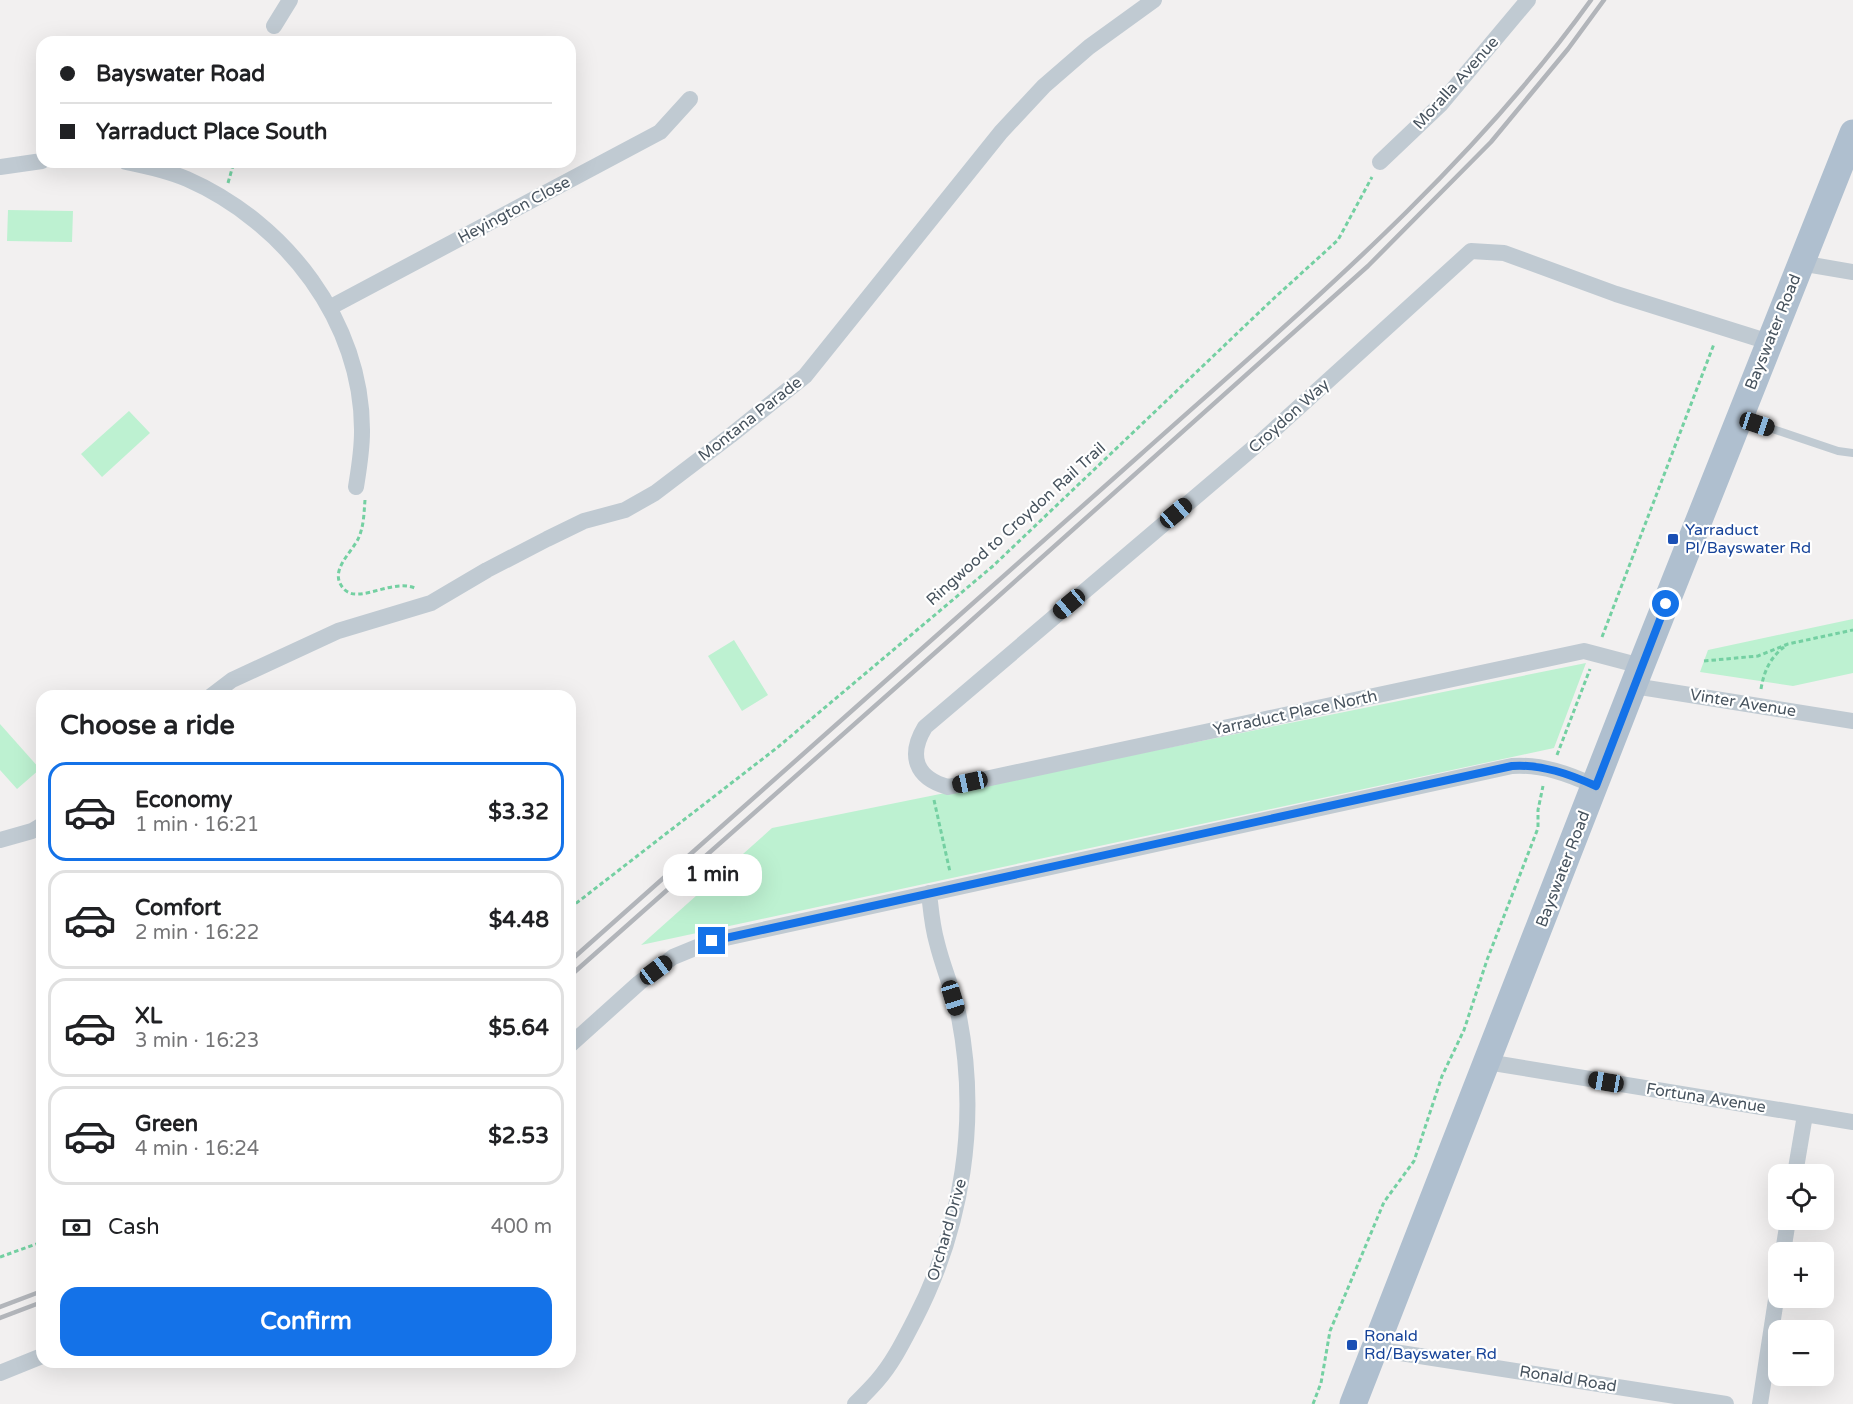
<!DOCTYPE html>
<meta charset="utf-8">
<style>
:root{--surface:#fff;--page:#f6f6f6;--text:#202124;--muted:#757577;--line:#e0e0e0;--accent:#1472e8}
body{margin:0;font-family:"Varela Round",sans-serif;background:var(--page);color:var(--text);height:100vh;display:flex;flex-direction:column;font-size:22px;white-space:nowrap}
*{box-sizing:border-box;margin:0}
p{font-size:20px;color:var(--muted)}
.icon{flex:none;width:33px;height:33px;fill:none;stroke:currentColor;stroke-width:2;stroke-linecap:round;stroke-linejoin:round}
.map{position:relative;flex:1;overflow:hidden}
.details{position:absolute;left:36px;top:690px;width:540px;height:678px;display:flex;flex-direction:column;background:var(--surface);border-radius:18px;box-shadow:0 6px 24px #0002}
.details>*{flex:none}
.guide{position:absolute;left:36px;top:36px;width:540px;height:132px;border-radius:18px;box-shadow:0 6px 24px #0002;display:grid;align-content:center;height:132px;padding:0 24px;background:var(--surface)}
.fabs{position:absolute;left:1768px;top:1164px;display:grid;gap:12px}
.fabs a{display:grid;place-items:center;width:66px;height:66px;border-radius:12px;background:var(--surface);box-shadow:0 6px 24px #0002;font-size:30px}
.end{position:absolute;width:27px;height:27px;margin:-14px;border:8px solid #1472e8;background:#fff;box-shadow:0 0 0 3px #fff}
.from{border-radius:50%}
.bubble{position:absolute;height:42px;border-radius:18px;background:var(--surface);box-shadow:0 6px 24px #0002;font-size:20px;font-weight:700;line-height:42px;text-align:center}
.car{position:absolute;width:18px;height:36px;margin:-18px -9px;border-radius:8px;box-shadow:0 0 4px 2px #0007;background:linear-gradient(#222 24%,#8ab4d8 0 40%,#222 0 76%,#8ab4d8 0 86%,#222 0)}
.guide b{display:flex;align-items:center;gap:21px;height:57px;font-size:22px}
.guide b+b{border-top:2px solid var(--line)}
.guide i{width:15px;height:15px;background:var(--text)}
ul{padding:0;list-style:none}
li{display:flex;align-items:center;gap:18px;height:99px;margin:0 12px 9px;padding:0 12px;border:3px solid var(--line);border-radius:18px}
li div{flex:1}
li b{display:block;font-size:22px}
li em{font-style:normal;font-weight:700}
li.active{border-color:var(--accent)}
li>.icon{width:54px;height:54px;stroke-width:1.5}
h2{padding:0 24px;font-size:27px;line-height:72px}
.pay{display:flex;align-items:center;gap:15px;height:66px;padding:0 24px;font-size:22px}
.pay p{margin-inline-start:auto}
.button{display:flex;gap:12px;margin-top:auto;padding:12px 24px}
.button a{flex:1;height:69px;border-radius:18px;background:var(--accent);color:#fff;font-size:24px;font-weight:700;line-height:69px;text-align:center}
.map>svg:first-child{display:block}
.green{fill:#bdf1d1}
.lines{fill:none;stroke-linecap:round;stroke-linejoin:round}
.path{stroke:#74d0a2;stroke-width:3;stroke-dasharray:4.5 3;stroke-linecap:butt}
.lane{stroke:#c0cad2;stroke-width:8}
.street{stroke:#c0cad2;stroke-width:16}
.primary{stroke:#afbfcf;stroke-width:27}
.rail{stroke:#b2b5ba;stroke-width:4.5}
.route{stroke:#1472e8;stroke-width:8}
.transit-dot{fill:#1a4fb4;stroke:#fff;stroke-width:2}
.labels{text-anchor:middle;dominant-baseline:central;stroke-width:4.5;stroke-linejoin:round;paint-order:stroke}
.street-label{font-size:16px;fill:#47535e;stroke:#fff}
.transit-label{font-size:16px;fill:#164399;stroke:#fff;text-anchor:start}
</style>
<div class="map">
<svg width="1853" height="1404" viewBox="0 0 1853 1404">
<rect width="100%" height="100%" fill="#f2f0f0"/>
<!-- green -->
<path class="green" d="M8 210 73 211 72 242 7 241Z
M129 411 150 433 102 477 81 454Z
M1853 619V673L1793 686 1700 672 1708 650Z
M734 640 768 695 742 711 708 656Z
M1586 663 1554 748 641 945 772 828Z
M0 724 40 769 17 789 0 770Z"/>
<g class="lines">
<!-- path -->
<path class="path" d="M228 183 234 162
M365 500C364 512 364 525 359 537 353 552 326 572 345 590 360 604 394 577 417 589
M1602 637 1714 344
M1704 661 1758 656 1788 644 1853 630
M1761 689C1764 671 1770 658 1784 647
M1557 755 1590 669
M934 800 950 872
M570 908 778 747 993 566 1271 301 1338 240 1372 177
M0 1257 42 1242
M1313 1404 1321 1383 1330 1331 1384 1202 1414 1161 1442 1076 1464 1030 1487 960 1538 828V810L1543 786"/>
<!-- lane -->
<path class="lane" d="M1743 419 1838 451 1853 453"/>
<!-- street -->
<path class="street" d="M274 26 290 0
M126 162C146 166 168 171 187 179 285 222 363 322 362 432 362 451 359 468 356 487
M1380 162 1440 105 1528 0
M0 167 42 161
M1800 263 1853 272
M329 308 660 132 690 99
M1641 666 1584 651 948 787C915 778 908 755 925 727L1266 437 1471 251 1504 253 1616 294 1769 342
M1634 686 1853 721
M211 696 232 680 338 631 431 603 487 570 547 539 584 521 625 510 655 493 730 436 805 376 1001 132 1044 86 1089 47 1154 0
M0 840 32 831 42 825
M570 1045 639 983 673 957 712 941 1512 766C1542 764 1569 774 1595 786
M1487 1062 1853 1122
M1795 1174 1805 1115
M1783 1252 1788 1220
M1375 1349 1726 1404
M0 1373 42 1356
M855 1404C862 1397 870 1389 877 1381 893 1363 904 1340 915 1319 963 1226 979 1120 959 1017 954 992 943 968 937 943 932 926 931 910 929 893
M1760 1404 1779 1280"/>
<!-- primary -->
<path class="primary" d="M1353 1404 1641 666 1853 133"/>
<!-- rail -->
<path class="rail" d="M570 961C760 792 950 624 1140 455 1299 313 1466 174 1591 0
M570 976 954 636 1368 266 1491 142 1568 49 1604 0
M0 1307 42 1291
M0 1318 42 1302"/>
</g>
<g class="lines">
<!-- route -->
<path class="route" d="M712 941 1512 766C1542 764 1569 774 1596 786L1666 604"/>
</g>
<!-- markers -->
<g class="transit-dot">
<rect x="1667" y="533" width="12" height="12" rx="3"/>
<rect x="1346" y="1339" width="12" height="12" rx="3"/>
</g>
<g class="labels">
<!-- street labels -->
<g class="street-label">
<text transform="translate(1456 83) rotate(-48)">Moralla Avenue</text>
<text transform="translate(514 210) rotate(-28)">Heyington Close</text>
<text transform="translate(1773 332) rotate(-68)">Bayswater Road</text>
<text transform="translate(1289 416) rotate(-42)">Croydon Way</text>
<text transform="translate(750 419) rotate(-38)">Montana Parade</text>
<text transform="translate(1016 524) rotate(-42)">Ringwood to Croydon Rail Trail</text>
<text transform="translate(1743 703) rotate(9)">Vinter Avenue</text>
<text transform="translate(1295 713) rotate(-12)">Yarraduct Place North</text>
<text transform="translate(1563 869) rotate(-69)">Bayswater Road</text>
<text transform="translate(1706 1098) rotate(9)">Fortuna Avenue</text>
<text transform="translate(947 1230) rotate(-74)">Orchard Drive</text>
<text transform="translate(1568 1379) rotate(9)">Ronald Road</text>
</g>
<!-- transit labels -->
<g class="transit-label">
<text x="1685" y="530">Yarraduct<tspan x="1685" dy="18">Pl/Bayswater Rd</tspan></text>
<text x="1364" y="1336">Ronald<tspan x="1364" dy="18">Rd/Bayswater Rd</tspan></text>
</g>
</g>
</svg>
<div class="fabs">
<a><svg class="icon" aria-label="locate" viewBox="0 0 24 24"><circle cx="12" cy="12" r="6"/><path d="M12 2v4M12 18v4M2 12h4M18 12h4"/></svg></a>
<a>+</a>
<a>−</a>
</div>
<i class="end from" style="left:1666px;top:604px"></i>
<i class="end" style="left:712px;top:941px"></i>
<div class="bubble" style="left:663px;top:854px;width:99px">1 min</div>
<i class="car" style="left:1757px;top:424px;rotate:108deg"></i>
<i class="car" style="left:1176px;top:513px;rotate:50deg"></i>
<i class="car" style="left:1069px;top:604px;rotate:230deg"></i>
<i class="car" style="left:970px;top:782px;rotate:258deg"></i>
<i class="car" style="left:656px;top:970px;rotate:53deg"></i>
<i class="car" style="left:953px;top:998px;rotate:163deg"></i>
<i class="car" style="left:1606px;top:1082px;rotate:280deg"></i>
<div class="guide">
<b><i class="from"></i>Bayswater Road</b>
<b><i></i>Yarraduct Place South</b>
</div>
<section class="details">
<h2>Choose a ride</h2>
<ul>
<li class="active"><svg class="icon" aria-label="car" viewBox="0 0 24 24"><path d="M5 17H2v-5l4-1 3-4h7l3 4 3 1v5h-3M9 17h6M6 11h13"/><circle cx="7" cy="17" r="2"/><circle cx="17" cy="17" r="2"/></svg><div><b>Economy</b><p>1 min · 16:21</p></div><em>$3.32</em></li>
<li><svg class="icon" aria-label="car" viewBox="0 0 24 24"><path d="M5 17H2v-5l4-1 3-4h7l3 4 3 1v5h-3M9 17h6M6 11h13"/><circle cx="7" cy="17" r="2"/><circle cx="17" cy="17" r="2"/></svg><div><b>Comfort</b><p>2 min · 16:22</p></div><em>$4.48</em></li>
<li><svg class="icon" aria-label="car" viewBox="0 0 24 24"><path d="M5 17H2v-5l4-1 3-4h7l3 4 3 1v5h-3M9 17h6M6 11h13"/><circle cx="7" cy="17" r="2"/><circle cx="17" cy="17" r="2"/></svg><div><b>XL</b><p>3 min · 16:23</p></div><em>$5.64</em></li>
<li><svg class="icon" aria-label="car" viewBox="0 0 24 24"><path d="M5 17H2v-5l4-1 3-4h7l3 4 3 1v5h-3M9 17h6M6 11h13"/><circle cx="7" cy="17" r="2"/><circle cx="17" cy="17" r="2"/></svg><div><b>Green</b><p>4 min · 16:24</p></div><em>$2.53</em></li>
</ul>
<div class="pay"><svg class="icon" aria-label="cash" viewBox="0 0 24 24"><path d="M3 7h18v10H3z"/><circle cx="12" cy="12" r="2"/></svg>Cash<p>400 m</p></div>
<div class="button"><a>Confirm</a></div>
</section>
</div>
